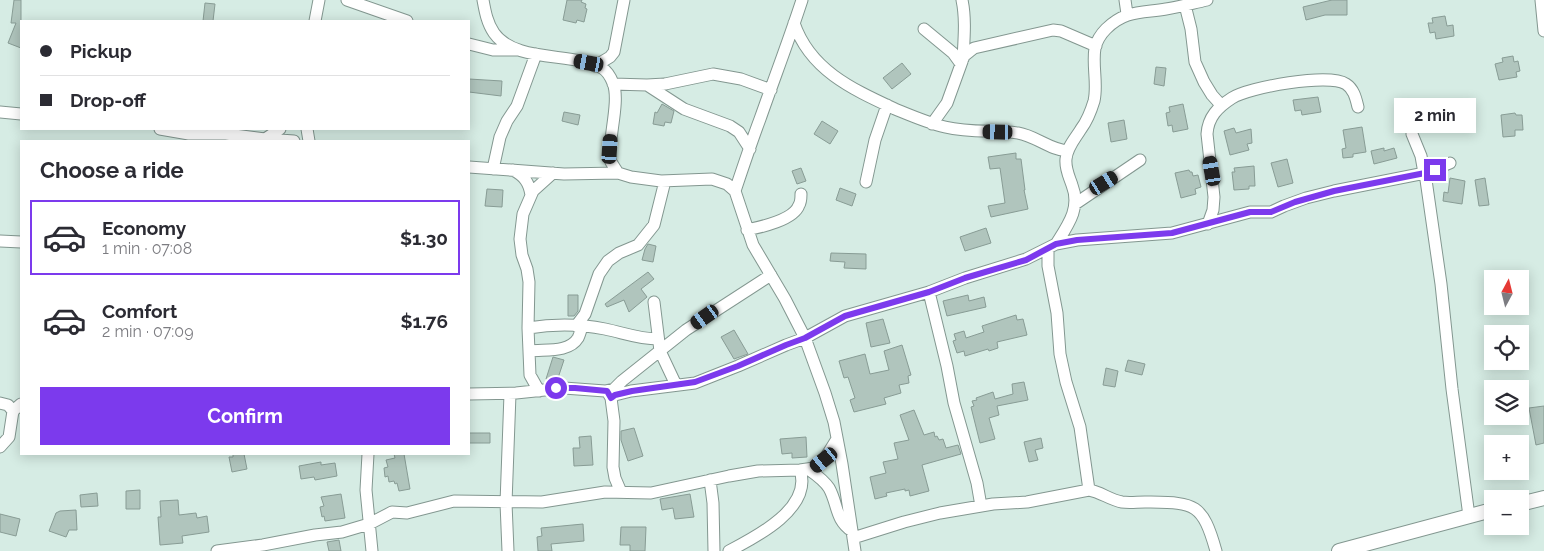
<!DOCTYPE html>
<meta charset="utf-8">
<style>
:root{--surface:#fff;--page:#f2f2f3;--text:#2b2b33;--muted:#7c7c81;--line:#e1e1e2;--accent:#7c3aed}
body{margin:0;font-family:Raleway,sans-serif;background:var(--page);color:var(--text);height:100vh;display:flex;flex-direction:column;font-size:19px;white-space:nowrap}
*{box-sizing:border-box;margin:0}
p{font-size:16px;color:var(--muted)}
.icon{flex:none;width:28px;height:28px;fill:none;stroke:currentColor;stroke-width:2;stroke-linecap:round;stroke-linejoin:round}
.map{position:relative;flex:1;overflow:hidden}
.details{position:absolute;left:20px;top:140px;width:450px;height:315px;display:flex;flex-direction:column;background:var(--surface);border-radius:0px;box-shadow:0 2px 12px #0003}
.details>*{flex:none}
.top-card{position:absolute;left:20px;top:20px;width:450px;height:110px;border-radius:0px;box-shadow:0 2px 12px #0003;display:grid;align-content:center;height:110px;padding:0 20px;background:var(--surface)}
.needle{width:32px;rotate:7deg}
.buttons{position:absolute;left:1484px;top:270px;display:grid;gap:10px}
.buttons a{display:grid;place-items:center;width:45px;height:45px;border-radius:0px;background:var(--surface);box-shadow:0 2px 12px #0003;font-size:25px}
.end{position:absolute;width:22px;height:22px;margin:-11px;border:6px solid #7c3aed;background:#fff;box-shadow:0 0 0 2px #fff}
.from{border-radius:50%}
.bubble{position:absolute;height:35px;border-radius:0px;background:var(--surface);box-shadow:0 2px 12px #0003;font-size:16px;font-weight:700;line-height:35px;text-align:center}
.car{position:absolute;width:15px;height:30px;margin:-15px -8px;border-radius:6px;box-shadow:0 0 4px 1px #0007;background:linear-gradient(#222 24%,#8ab4d8 0 40%,#222 0 76%,#8ab4d8 0 86%,#222 0)}
.top-card b{display:flex;align-items:center;gap:18px;height:48px;font-size:19px}
.top-card b+b{border-top:1px solid var(--line)}
.top-card i{width:12px;height:12px;background:var(--text)}
ul{padding:0;list-style:none}
li{display:flex;align-items:center;gap:15px;height:75px;margin:0 10px 8px;padding:0 10px;border:2px solid transparent;border-radius:0px}
li div{flex:1}
li b{display:block;font-size:19px}
li em{font-style:normal;font-weight:700}
li.current{border-color:var(--accent)}
li>.icon{width:45px;height:45px;stroke-width:1.5}
h2{padding:0 20px;font-size:22px;line-height:60px}
.button{display:flex;gap:10px;margin-top:auto;padding:10px 20px}
.button a{flex:1;height:58px;border-radius:0px;background:var(--accent);color:#fff;font-size:20px;font-weight:700;line-height:58px;text-align:center}
.map>svg:first-child{display:block}
.building{fill:#b0c5bd;stroke:#889c95}
.lines{fill:none;stroke-linecap:round;stroke-linejoin:round}
.minor-casing{stroke:#839790;stroke-width:13}
.tertiary-casing{stroke:#839790;stroke-width:16}
.minor{stroke:#fff;stroke-width:11}
.tertiary{stroke:#fff;stroke-width:14}
.route{stroke:#7c3aed;stroke-width:6}
</style>
<div class="map">
<svg width="1544" height="551" viewBox="0 0 1544 551">
<rect width="100%" height="100%" fill="#d6ece4"/>
<!-- building -->
<path class="building" d="M14 0H21V48L8 43 16 23H11Z
M567 0H582L581 2 586 4 585 8 587 9 584 22 577 20 576 23 563 20Z
M1332 0H1347V15H1325L1306 20 1303 7Z
M205 3 215 4 213 21H203Z
M1445 16 1447 26 1453 25 1454 36 1436 39 1435 32 1430 33 1428 23H1433L1432 18Z
M1513 56 1514 62 1518 61 1520 71 1516 72 1517 77 1499 80 1495 64 1503 62 1502 58Z
M902 63 911 74 892 89 883 78Z
M1156 67 1166 68 1164 86 1154 84Z
M469 79 502 81 501 96 469 92Z
M1318 97 1321 112 1302 115 1301 110 1295 111 1293 100Z
M662 104 674 111 671 123 665 122 664 126 653 124 655 112 657 113Z
M1183 104 1188 129 1173 132 1172 125 1168 126 1166 113 1170 112 1169 107Z
M564 112 580 115 578 125 562 121Z
M1436 113 1438 122 1415 128 1412 127 1410 119Z
M1515 113 1516 115H1522L1523 130H1515V136L1503 137 1501 115Z
M1124 120 1127 139 1111 142 1108 123Z
M822 121 838 131 830 144 814 134Z
M1362 127 1366 152 1353 154V157L1343 158 1342 149 1346 148 1343 130Z
M1234 128 1236 133 1251 129 1252 143 1247 144 1249 150 1230 155 1224 131Z
M1384 148V151L1394 148 1397 158 1374 164 1371 151Z
M1016 153V159H1021L1025 190H1024L1028 209 991 217 988 206 1005 203 1000 168 990 169 988 157Z
M1287 159 1293 183 1278 187 1271 163Z
M1254 166 1255 186H1249V189L1234 190 1232 172H1235L1234 168Z
M801 168 806 181 797 184 792 171Z
M1189 170 1190 172H1192L1193 176 1198 175 1201 187 1195 189 1196 194 1181 198 1175 173Z
M1450 178 1465 181 1462 204 1443 201 1444 192 1448 193Z
M1485 178 1489 205 1479 206 1475 180Z
M840 188 856 194 852 206 836 200Z
M487 189 503 190 502 207 485 206Z
M986 228 991 243 965 251 960 237Z
M648 244 656 246 653 262 642 260 645 249Z
M831 253 866 254V269L844 268 845 262 830 261Z
M648 272 654 279 641 289 647 297 629 312 624 300 607 307 605 304Z
M568 295H578V311L574 316H568Z
M968 295 969 301 984 297 986 307 947 316 943 301Z
M1016 315 1017 320 1023 319 1027 335 997 342 998 348 989 351 988 349 965 356 964 351 957 353 953 341 956 340 954 334 964 331 966 338 984 332 982 326Z
M883 319 890 343 871 347 866 323Z
M734 330 748 354 734 359 721 337Z
M902 345 911 375 908 376 909 383 899 385 901 393 884 398 886 404 854 412 850 400 855 398 848 377 844 378 839 361 865 354 870 374 889 370 884 351Z
M553 357 564 360 557 381 546 379Z
M1128 360 1145 364 1142 375 1125 371Z
M1106 368 1118 371 1115 387 1103 385Z
M1024 382 1028 400 997 406 999 415 989 418 995 439 980 443 971 407 974 406 972 401 977 400 976 398 993 392 995 399 1013 394 1012 384Z
M1544 406V443L1536 445 1529 408Z
M914 410 924 435 934 432 935 437 937 436 939 440 943 439 946 448 958 445 961 454 922 465 929 491 910 496 909 490 905 491V489L886 493 887 496 875 499 870 477 886 473 883 462 898 459 894 443 909 440 900 415Z
M634 428 643 456 628 461 621 440V431Z
M469 433H490V443H469Z
M591 436 593 465 574 466 573 448H580L579 437Z
M806 437 807 457 792 458V453L782 454 780 439Z
M1041 438 1043 448 1035 450 1038 460 1029 462 1024 442Z
M233 454H244L247 469 232 472 229 457H233Z
M394 454H404L410 489 399 491 397 483 395 484 394 481 389 482 388 476 385 477 384 468 388 467 386 460 395 458Z
M321 462V465L335 463 337 476 315 480 314 477 301 479 299 466Z
M140 490V509H126V491Z
M97 493 98 506 81 507 80 495Z
M341 494 345 518 325 521 324 516 322 517 320 507 324 506 321 497Z
M690 494 694 517 675 519 673 508 662 510 660 499Z
M178 500 179 515 196 513 197 518 207 516 209 532 182 536 183 543 160 545 158 517H161L160 501Z
M76 510 77 530H69L66 537 49 531 56 513 60 511Z
M0 514 20 519 16 536 0 532Z
M583 524 584 541 551 544 552 551H538L537 537 542 536 541 528Z
M621 527H646L645 551H630V545H620Z
M339 540 341 551H329L327 542Z"/>
<g class="lines">
<defs>
<path id="minor" d="M347 0 407 21
M483 0C485 11 487 23 494 33 515 63 573 52 602 68 607 71 611 78 613 83 620 100 609 136 610 156L611 162 618 173 631 177 661 181 712 179 727 184 735 191 753 245 785 299 805 338 825 393 834 422 842 464 855 551
M962 0C966 19 964 39 963 59
M1125 0 1127 14
M1541 0 1544 31
M1185 5 1191 29 1195 62 1204 82 1212 95 1221 105
M315 21 319 0
M794 23C810 70 852 89 895 109 912 116 928 123 945 127 970 133 994 130 1018 133 1036 136 1050 150 1068 151
M924 29 953 53 961 64
M469 44 493 50H516
M595 66 610 57 614 52 624 0
M613 84 647 85 665 84 713 74 741 79 771 90
M647 85 684 109 730 126 739 132 750 149
M0 112 21 114
M932 124 947 103 964 56 974 48 1053 30 1061 31 1096 46
M160 129 189 134H226L265 139 294 141
M307 129 309 141
M1412 134 1421 156 1424 173
M265 139 280 129
M469 167 564 174 618 173
M493 169 500 137 507 121 517 106 536 54
M513 170C524 176 529 182 531 195
M1425 173 1441 284 1452 389 1469 516
M866 182 875 140 887 105
M735 191C743 167 751 143 760 119 774 79 789 40 802 0
M1075 204 1140 160
M1208 224 1213 210 1214 197 1207 134C1208 117 1218 107 1232 98 1249 87 1329 73 1346 84 1354 89 1356 99 1358 107
M747 230C761 227 794 220 799 205 801 202 801 197 801 194
M0 241 21 242
M1056 244C1068 225 1081 208 1072 185 1069 176 1065 169 1066 159 1067 147 1075 139 1081 129 1087 121 1091 111 1094 101 1098 84 1092 66 1095 48 1097 40 1101 34 1106 29 1125 10 1142 13 1166 9 1180 7 1193 3 1207 0
M1048 249V266L1057 313 1060 354 1066 382 1080 427 1089 490
M929 292 947 366 954 403 977 483 981 506
M654 302 660 351 676 385
M576 326 585 314 599 274 608 261 619 253 638 245 654 225 665 181
M528 328C553 324 580 324 605 329 624 333 639 339 658 339
M530 351C545 349 569 353 578 338 580 334 581 330 582 326
M539 391 530 375 528 328 529 282 527 269 522 255 520 239 523 214 533 191 553 173
M608 393 611 398 614 421 613 467 615 478 621 492
M469 394 516 393 564 388 605 391 614 389 622 381 686 330 771 275
M611 398 615 395 631 391 695 383 738 366 786 345 805 338 845 316 929 292 965 278 1026 259 1056 244 1077 240 1172 233 1250 212H1271L1284 206 1306 198 1334 191 1425 173 1450 163
M0 403 8 405 13 411
M0 447 9 437 13 411 21 404
M368 454 366 490 372 551
M808 469C815 474 824 480 829 488 838 504 835 520 852 531
M710 480 713 503 714 551
M853 538 904 522 940 513 993 504 1027 502 1089 490C1101 492 1110 500 1122 502 1129 503 1137 502 1145 502 1194 503 1202 501 1216 551
M217 551 263 545 315 535 342 532 369 524 392 512 407 513 454 501 542 502 605 492 651 493 729 476 758 471 800 470 814 468 824 460 837 439
M508 551 506 503 510 394
M729 551C756 537 813 508 800 470"/>
<path id="tertiary" d="M1520 504 1544 498
M1339 551 1492 510"/>
</defs>
<!-- minor casing -->
<use href="#minor" class="minor-casing"/>
<!-- tertiary casing -->
<use href="#tertiary" class="tertiary-casing"/>
<!-- minor -->
<use href="#minor" class="minor"/>
<!-- tertiary -->
<use href="#tertiary" class="tertiary"/>
</g>
<g class="lines">
<!-- route -->
<path class="route" d="M556 388H575L607 391 611 398 615 395 632 391 695 382 738 366 786 345 805 338 845 316 929 292 965 278 1026 260 1056 244 1077 240 1172 233 1250 212H1271L1295 202 1334 191 1425 173 1435 170"/>
</g>
</svg>
<div class="buttons">
<a><svg class="needle" viewBox="-14 -14 28 28"><path d="M0-13l5 13h-10z" fill="#e53935"/><path d="M0 13l5-13h-10z" fill="#7c7c81"/></svg></a>
<a><svg class="icon" aria-label="locate" viewBox="0 0 24 24"><circle cx="12" cy="12" r="6"/><path d="M12 2v4M12 18v4M2 12h4M18 12h4"/></svg></a>
<a><svg class="icon" aria-label="layers" viewBox="0 0 24 24"><path d="M12 4l9 5-9 5-9-5zM3 14l9 5 9-5"/></svg></a>
<a>+</a>
<a>−</a>
</div>
<i class="end from" style="left:556px;top:388px"></i>
<i class="end" style="left:1435px;top:170px"></i>
<div class="bubble" style="left:1394px;top:98px;width:82px">2 min</div>
<i class="car" style="left:589px;top:63px;rotate:280deg"></i>
<i class="car" style="left:998px;top:132px;rotate:271deg"></i>
<i class="car" style="left:610px;top:149px;rotate:4deg"></i>
<i class="car" style="left:1212px;top:171px;rotate:350deg"></i>
<i class="car" style="left:1104px;top:183px;rotate:59deg"></i>
<i class="car" style="left:705px;top:317px;rotate:235deg"></i>
<i class="car" style="left:824px;top:460px;rotate:231deg"></i>
<div class="top-card">
<b><i class="from"></i>Pickup</b>
<b><i></i>Drop-off</b>
</div>
<section class="details">
<h2>Choose a ride</h2>
<ul>
<li class="current"><svg class="icon" aria-label="car" viewBox="0 0 24 24"><path d="M5 17H2v-5l4-1 3-4h7l3 4 3 1v5h-3M9 17h6M6 11h13"/><circle cx="7" cy="17" r="2"/><circle cx="17" cy="17" r="2"/></svg><div><b>Economy</b><p>1 min · 07:08</p></div><em>$1.30</em></li>
<li><svg class="icon" aria-label="car" viewBox="0 0 24 24"><path d="M5 17H2v-5l4-1 3-4h7l3 4 3 1v5h-3M9 17h6M6 11h13"/><circle cx="7" cy="17" r="2"/><circle cx="17" cy="17" r="2"/></svg><div><b>Comfort</b><p>2 min · 07:09</p></div><em>$1.76</em></li>
</ul>
<div class="button"><a>Confirm</a></div>
</section>
</div>
